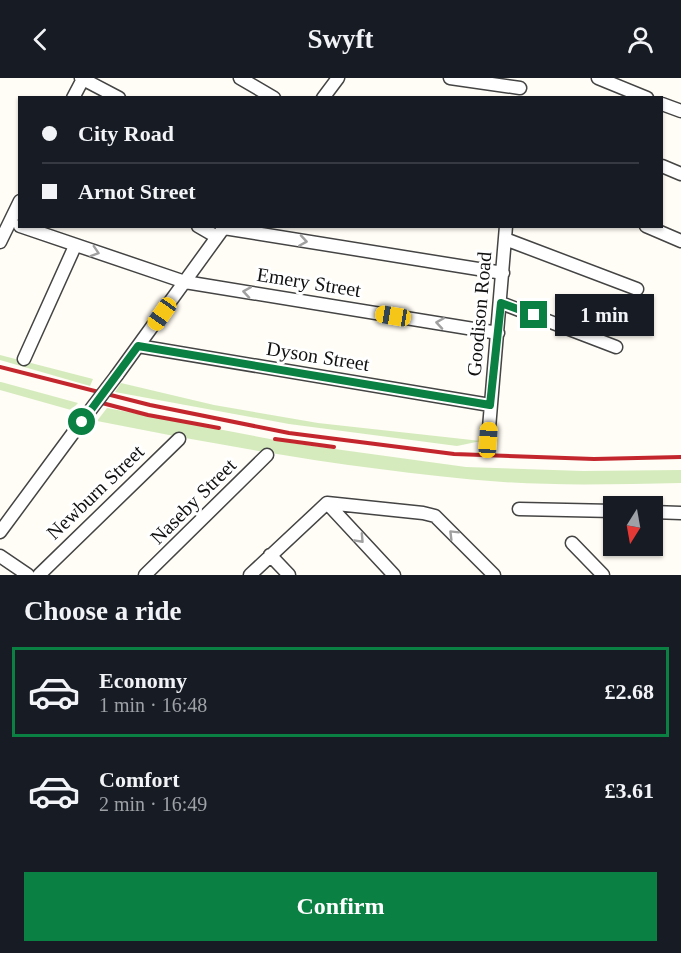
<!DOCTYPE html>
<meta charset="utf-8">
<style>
:root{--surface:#171b24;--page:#242831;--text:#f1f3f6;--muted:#9ea1a6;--line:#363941;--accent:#0b8043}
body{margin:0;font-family:"Times New Roman",serif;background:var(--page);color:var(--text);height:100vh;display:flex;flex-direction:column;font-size:22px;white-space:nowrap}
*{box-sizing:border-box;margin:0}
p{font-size:20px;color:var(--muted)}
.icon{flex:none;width:33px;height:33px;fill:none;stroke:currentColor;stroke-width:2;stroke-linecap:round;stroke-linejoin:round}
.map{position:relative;height:497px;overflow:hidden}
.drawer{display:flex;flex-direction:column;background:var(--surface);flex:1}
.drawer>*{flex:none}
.hud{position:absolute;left:18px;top:18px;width:645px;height:132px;border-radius:0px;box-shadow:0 2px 4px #0004;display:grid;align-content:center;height:132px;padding:0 24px;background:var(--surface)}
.needle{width:39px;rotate:191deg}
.tools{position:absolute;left:603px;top:418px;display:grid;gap:12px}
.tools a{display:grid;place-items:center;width:60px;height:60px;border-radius:0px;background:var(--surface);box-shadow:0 2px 4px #0004;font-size:30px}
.end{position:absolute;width:27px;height:27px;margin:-14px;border:8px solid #0b8043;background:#fff;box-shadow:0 0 0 3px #fff}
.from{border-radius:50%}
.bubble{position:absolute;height:42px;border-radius:0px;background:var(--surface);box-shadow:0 2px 4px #0004;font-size:20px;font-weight:800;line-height:42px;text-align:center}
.car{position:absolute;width:18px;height:36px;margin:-18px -9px;border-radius:8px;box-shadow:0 0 4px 2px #0007;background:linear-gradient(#f5c518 24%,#345 0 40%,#f5c518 0 76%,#345 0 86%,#f5c518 0)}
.hud b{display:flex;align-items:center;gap:21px;height:57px;font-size:22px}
.hud b+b{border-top:2px solid var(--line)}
.hud i{width:15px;height:15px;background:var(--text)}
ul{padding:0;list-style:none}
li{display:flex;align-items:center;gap:18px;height:90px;margin:0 12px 9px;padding:0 12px;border:3px solid transparent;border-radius:0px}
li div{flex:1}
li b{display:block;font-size:22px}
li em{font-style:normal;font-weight:800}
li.on{border-color:var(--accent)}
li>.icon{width:54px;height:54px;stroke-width:1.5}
h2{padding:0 24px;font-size:27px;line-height:72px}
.action{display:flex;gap:12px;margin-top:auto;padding:12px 24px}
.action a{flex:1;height:69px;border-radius:0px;background:var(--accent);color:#fff;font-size:24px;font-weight:800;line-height:69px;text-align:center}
header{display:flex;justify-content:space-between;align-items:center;height:78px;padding:0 24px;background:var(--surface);font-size:27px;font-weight:800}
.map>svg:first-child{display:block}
.green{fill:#d5ebbd}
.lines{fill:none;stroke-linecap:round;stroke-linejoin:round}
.street-casing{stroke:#444;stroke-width:15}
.street{stroke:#fff;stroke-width:12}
.rail{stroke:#c4262e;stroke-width:4}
.street-bridge-casing{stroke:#444;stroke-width:15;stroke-linecap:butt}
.street-bridge{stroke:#fff;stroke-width:12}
.oneway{stroke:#a0a0a0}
.route{stroke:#0b8043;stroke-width:8}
.labels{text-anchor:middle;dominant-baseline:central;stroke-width:6;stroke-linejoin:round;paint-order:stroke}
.street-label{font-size:20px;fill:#111;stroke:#fff}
</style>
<header><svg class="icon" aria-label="back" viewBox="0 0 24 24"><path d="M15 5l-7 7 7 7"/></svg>Swyft<svg class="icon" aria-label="person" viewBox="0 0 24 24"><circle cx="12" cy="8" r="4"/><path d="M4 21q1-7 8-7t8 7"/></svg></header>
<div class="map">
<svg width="681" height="497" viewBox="0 0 681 497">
<rect width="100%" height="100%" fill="#fffdf5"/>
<!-- green -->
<path class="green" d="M0 277 93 301 90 308 0 282Z
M0 304H1L78 325 71 332 0 312Z
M121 305 214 327 318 345 481 363 457 368 289 346 115 314Z
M107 330 291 365 466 389 583 393 681 392V405C622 406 562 408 503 404 365 393 233 370 97 343Z"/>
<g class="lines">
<defs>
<path id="street" d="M81 0 119 20
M240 0 274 20
M450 0 520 10
M598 0 647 20
M73 20 83 1
M323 20 338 0
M662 26 681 33
M662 88 681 96
M20 148 185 204 498 255
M198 148 217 159
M646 148 681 163
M224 150 503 195
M505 161 637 211
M0 164 20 123
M501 225 616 269
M138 268 490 327
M24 281 75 168
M117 297 225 148
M488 362 506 148
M327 425 423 435 435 438 494 497
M327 425 394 497
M519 431 614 433
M652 434 681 435
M0 454 82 343
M572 465 603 497
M270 477 289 497
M0 478 28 497
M39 497 179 361
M145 497 267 377
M250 497 327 425"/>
</defs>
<!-- street casing -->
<use href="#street" class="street-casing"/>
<!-- street -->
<use href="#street" class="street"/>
<!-- rail -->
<path class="rail" d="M0 289 150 327 289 355 454 376 594 381 681 379
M102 325 148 337 219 350
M275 361 334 369"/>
<defs>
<path id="street-bridge" d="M82 343 117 297"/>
</defs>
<!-- street-bridge casing -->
<use href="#street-bridge" class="street-bridge-casing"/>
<!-- street-bridge -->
<use href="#street-bridge" class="street-bridge"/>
</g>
<!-- one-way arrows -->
<defs><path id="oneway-chevron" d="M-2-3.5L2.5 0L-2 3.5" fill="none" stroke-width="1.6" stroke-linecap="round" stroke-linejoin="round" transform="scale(1.5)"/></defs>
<g class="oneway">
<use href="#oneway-chevron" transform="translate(303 163) rotate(9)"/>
<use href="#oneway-chevron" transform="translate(95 174) rotate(18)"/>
<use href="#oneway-chevron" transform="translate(247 214) rotate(-171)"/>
<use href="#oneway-chevron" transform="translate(440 245) rotate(-171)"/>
<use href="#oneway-chevron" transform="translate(453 456) rotate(-135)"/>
<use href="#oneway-chevron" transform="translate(360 461) rotate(47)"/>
</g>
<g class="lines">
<!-- route -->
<path class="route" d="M82 344 138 268 490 327 501 225 534 237"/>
</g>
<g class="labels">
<!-- street labels -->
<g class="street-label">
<text transform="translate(309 204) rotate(9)">Emery Street</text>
<text transform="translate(479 236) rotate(-85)">Goodison Road</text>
<text transform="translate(318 278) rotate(9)">Dyson Street</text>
<text transform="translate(95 414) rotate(-44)">Newburn Street</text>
<text transform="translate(193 423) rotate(-45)">Naseby Street</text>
</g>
</g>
</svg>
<div class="tools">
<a><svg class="needle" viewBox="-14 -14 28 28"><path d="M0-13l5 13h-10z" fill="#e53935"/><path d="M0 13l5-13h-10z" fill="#9ea1a6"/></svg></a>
</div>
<i class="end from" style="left:82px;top:344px"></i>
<i class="end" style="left:534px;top:237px"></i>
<div class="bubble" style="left:555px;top:216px;width:99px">1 min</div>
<i class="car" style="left:162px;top:236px;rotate:215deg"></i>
<i class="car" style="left:393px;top:238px;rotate:279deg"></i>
<i class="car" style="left:488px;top:362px;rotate:4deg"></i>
<div class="hud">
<b><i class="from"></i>City Road</b>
<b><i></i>Arnot Street</b>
</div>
</div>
<section class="drawer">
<h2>Choose a ride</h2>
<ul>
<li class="on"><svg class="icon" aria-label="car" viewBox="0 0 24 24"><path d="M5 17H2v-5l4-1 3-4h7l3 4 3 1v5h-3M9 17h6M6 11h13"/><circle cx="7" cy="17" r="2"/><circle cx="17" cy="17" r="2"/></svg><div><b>Economy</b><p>1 min · 16:48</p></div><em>£2.68</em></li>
<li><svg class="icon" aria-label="car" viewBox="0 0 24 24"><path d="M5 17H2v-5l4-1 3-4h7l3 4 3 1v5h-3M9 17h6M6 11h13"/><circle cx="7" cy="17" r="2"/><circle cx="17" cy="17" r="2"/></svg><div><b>Comfort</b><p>2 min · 16:49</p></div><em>£3.61</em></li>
</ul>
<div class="action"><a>Confirm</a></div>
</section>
